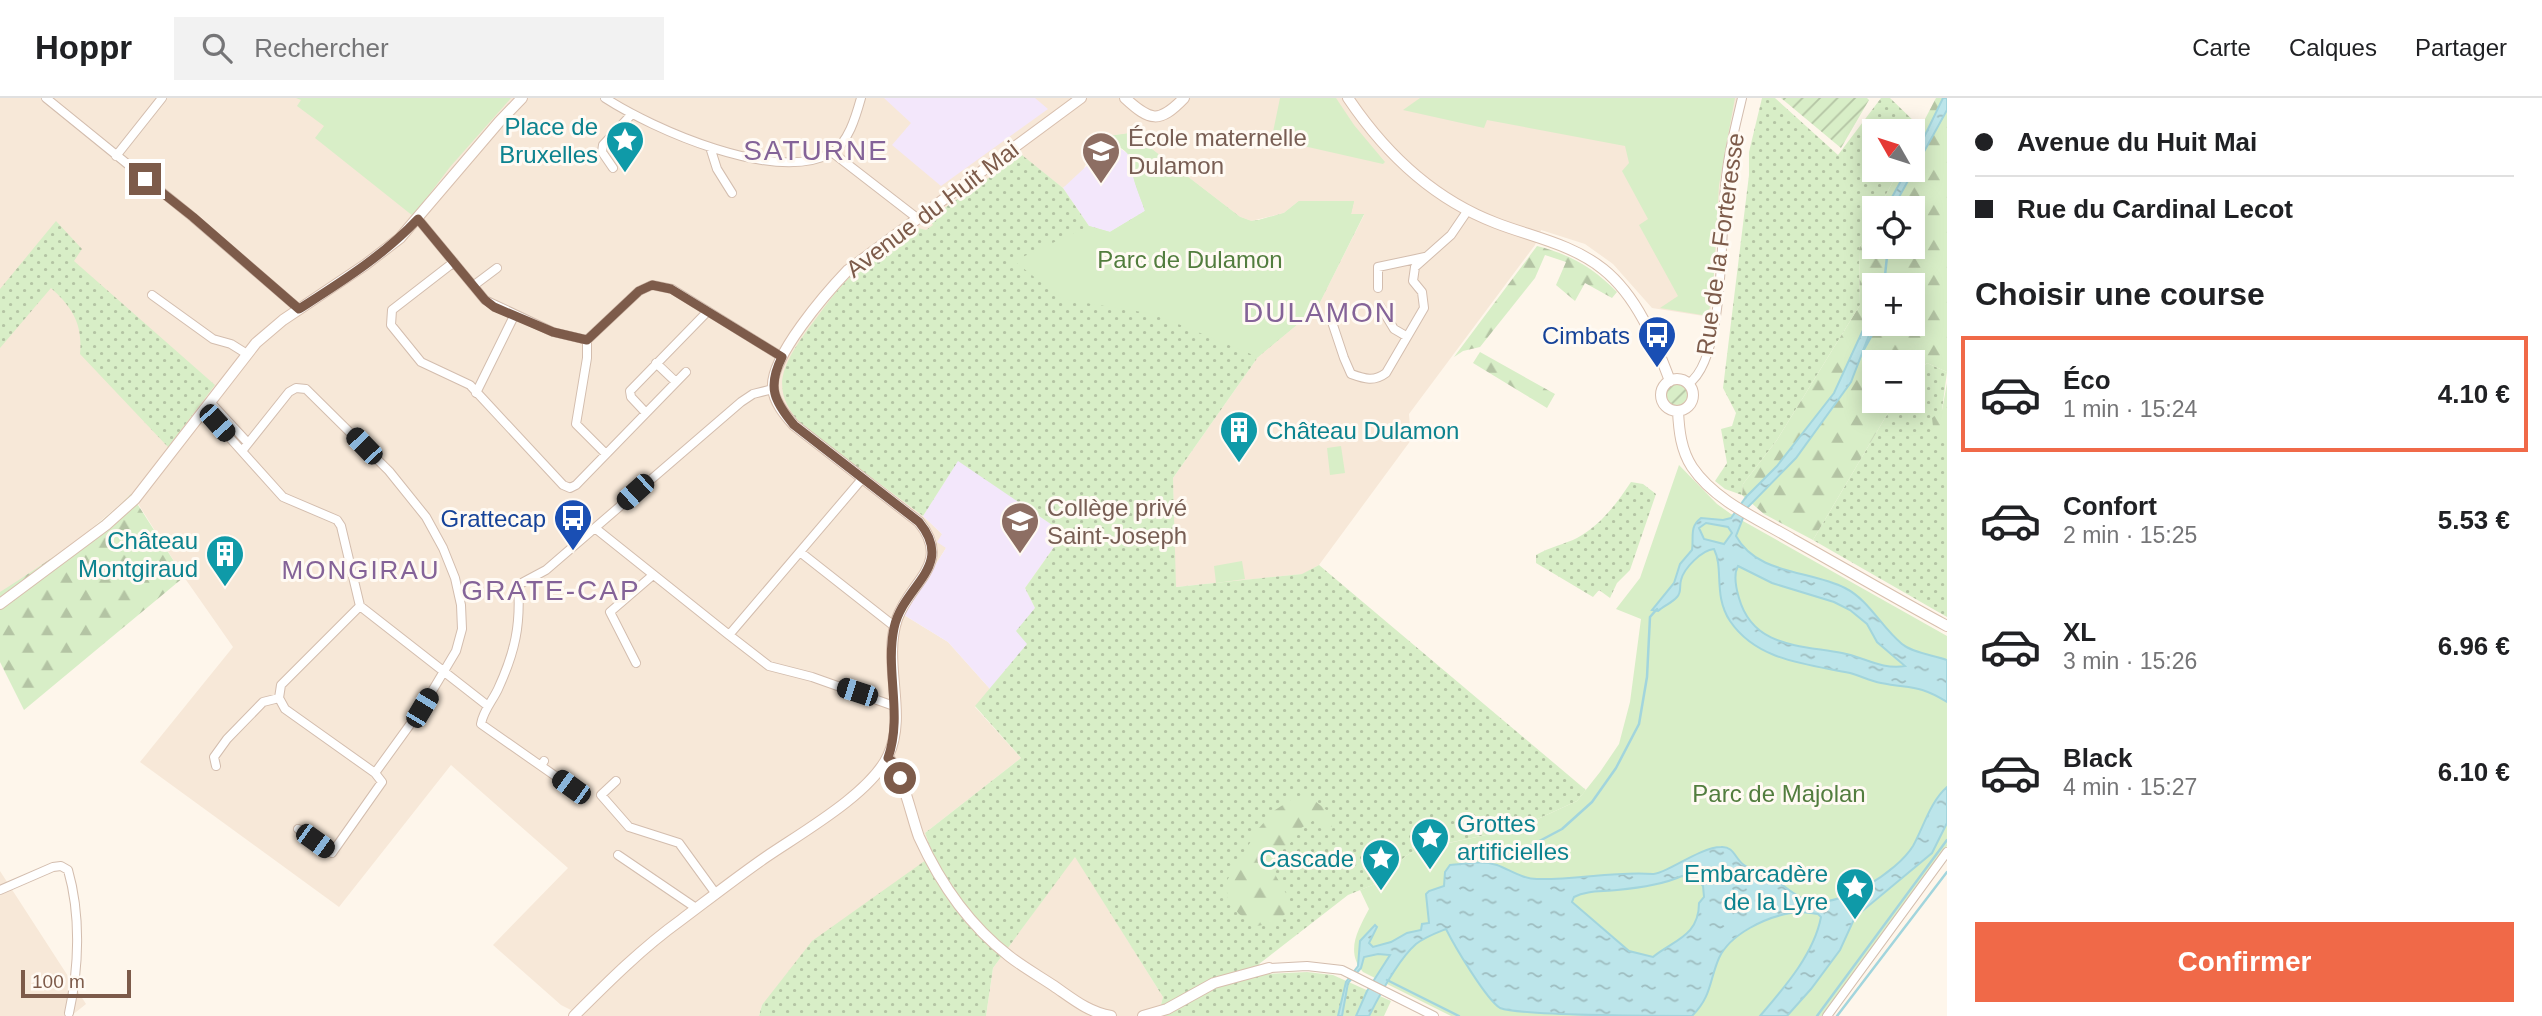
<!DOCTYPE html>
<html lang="fr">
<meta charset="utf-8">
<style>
:root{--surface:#fff;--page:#f2f2f2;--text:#202124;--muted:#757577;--line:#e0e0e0;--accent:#f06948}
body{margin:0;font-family:Helvetica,sans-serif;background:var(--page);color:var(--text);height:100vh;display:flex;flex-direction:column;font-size:26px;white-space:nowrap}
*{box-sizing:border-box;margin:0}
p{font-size:23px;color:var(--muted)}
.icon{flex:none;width:38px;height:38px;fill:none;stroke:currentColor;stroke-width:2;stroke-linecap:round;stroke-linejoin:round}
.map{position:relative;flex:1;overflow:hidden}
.details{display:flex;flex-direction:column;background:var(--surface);width:595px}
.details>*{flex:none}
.banner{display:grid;align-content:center;height:154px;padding:0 28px;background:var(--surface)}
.needle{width:46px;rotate:309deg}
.tools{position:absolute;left:1862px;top:21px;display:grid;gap:14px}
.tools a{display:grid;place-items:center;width:63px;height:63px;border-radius:0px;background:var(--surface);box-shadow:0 4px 18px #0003;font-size:35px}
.scale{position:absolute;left:21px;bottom:18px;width:110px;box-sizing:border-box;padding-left:7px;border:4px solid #7d5b4a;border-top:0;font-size:19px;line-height:24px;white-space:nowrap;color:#7d5b4a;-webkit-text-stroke:5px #fffaf3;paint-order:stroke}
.end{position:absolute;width:32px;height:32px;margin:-16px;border:9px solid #7d5b4a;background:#fff;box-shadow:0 0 0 4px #fff}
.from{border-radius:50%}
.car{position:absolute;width:21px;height:42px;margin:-21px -10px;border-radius:9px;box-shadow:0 0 5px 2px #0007;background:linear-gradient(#222 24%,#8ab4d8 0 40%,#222 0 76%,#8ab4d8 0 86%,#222 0)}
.banner b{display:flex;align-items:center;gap:24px;height:66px;font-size:26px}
.banner b+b{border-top:2px solid var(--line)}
.banner i{width:18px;height:18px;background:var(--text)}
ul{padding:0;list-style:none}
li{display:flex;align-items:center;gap:21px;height:116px;margin:0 14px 10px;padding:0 14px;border:4px solid transparent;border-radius:0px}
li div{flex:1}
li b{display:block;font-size:26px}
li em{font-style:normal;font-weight:600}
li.on{border-color:var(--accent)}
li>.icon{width:63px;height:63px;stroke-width:1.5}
h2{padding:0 28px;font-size:32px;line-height:84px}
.button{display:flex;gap:14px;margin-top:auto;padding:14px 28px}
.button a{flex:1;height:80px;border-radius:0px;background:var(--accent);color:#fff;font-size:28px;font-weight:600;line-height:80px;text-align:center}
header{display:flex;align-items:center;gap:42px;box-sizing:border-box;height:98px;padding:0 35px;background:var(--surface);border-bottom:2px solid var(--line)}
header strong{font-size:33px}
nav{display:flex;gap:38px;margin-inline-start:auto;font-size:24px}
.search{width:490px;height:63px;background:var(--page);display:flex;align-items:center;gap:18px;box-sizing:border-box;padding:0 24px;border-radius:0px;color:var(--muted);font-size:26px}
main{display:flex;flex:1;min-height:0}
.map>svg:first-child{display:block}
.residential{fill:#f7e8d8}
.education{fill:#f3e7fb}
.grass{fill:url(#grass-dots)}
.forest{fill:url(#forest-firs);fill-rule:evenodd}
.park{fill:#d8eec7}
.garden{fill:url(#garden-furrows)}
.water{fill:url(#water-ripples);stroke:#a2d5dd;stroke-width:2;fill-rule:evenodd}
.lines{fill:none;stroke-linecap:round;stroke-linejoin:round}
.stream{stroke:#a2d5dd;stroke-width:2.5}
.street-casing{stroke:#d3bdae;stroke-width:10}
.secondary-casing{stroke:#d8bfae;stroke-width:12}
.street{stroke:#fff;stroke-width:8}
.secondary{stroke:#fff;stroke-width:10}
.route{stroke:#7d5b4a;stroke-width:9}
.labels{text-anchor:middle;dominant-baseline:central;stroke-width:6;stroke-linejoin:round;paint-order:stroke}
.culture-label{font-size:24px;fill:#0d838f;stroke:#fffaf3;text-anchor:end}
.education-label{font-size:24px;fill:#785e54;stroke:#fffaf3;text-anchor:start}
.street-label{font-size:24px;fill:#7d5b4a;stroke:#fffaf3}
.park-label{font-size:24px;fill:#527d3e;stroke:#fffaf3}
.transit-label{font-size:24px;fill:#164399;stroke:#fffaf3;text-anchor:end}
.neighbourhood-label{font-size:26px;letter-spacing:2px;fill:#846398;stroke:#fffaf3}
.quarter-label{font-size:28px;letter-spacing:2px;fill:#846398;stroke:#fffaf3}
</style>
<header>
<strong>Hoppr</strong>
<div class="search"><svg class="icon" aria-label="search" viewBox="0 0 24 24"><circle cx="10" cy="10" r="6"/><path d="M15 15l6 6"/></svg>Rechercher</div>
<nav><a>Carte</a><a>Calques</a><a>Partager</a></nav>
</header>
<main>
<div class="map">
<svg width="1947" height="918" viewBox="0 0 1947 918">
<defs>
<pattern id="grass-dots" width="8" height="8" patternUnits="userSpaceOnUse" patternTransform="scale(1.75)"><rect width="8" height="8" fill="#d8eec7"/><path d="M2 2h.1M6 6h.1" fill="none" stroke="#b4c4a4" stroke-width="1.8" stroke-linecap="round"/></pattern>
<pattern id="forest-firs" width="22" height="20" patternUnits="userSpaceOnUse" patternTransform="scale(1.75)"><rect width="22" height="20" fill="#d8eec7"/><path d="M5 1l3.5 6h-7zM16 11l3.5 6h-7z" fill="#b4c4a4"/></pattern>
<pattern id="garden-furrows" width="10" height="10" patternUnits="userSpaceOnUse" patternTransform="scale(1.75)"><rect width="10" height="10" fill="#d8eec7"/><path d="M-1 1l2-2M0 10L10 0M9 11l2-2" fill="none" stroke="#b4c4a4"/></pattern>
<pattern id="water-ripples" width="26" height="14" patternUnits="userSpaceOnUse" patternTransform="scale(1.75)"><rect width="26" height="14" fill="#bce5ea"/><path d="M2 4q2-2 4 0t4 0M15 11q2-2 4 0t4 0" fill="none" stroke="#9ebdc0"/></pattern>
</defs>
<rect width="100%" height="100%" fill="#fef6eb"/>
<!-- residential -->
<path class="residential" d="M0 0H1739L1723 73 1710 219 1652 210 1613 166 1585 146 1541 132 1535 147 1409 316 1411 342 1319 467 1303 476 1175 489 1173 380 1258 259 1317 210 1364 117 1350 116 1299 103 1284 115 1251 123 1240 119 1131 35 1109 38 1110 44 1095 51 1089 59 1081 77 1063 90 1021 57 933 127 805 330 923 418 942 436 946 450 904 517 948 544 990 591 975 609 1021 660 925 735 934 757 762 907 759 918H583L561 907 493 847 568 770 451 667 339 809 140 664 233 549 184 479 132 396 71 448 0 497Z
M1075 758 1163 899 1158 918H986L993 870Z
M0 773 86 906 71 918H0Z"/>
<!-- education -->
<path class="education" d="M884 0H1035L1048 11 941 88 892 47 911 25Z
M1110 44 1130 57 1135 70 1134 81 1145 113 1110 134 1089 128 1063 90 1093 62 1095 51Z
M958 362 1064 435 1025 490 1035 510 1028 545 990 591 948 544 904 517 946 450 937 444 942 436 923 418Z"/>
<!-- grass -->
<path class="grass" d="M1762 0H1775L1838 57 1881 0H1890L1920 29 1913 44V33H1874V72H1899L1879 110H1874V120L1859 151 1860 207 1777 342 1743 386 1742 397 1725 391 1715 383 1727 365 1721 331 1732 328 1736 315 1723 290 1749 77V54Z
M1131 35 1240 119 1251 123 1259 122 1284 115 1299 103H1354L1351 116H1364L1317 210 1258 259 1173 380 1176 489 1302 476 1319 467 1586 692 1577 703 1531 724 1500 734 1443 746 1424 747 1406 758 1375 786 1348 797 1259 866 1267 876 1307 874 1333 877 1391 903 1384 918H1158L1163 899 1075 759 993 870 986 918H759L762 907 812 843 933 757 925 735 1021 660 975 608 1027 546 1016 533 1035 510 1025 490 1064 435 958 363 923 418 805 330C768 293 781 269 808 231 822 213 835 193 852 177 872 159 897 145 918 130L926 132 933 127 930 122 933 118 1022 57 1063 90 1089 128 1110 134 1145 113C1142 104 1138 94 1135 85 1129 61 1137 57 1110 44L1109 38Z
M56 123 82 151 74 163 215 287 168 349 80 256C83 226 72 209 51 190L0 250V191Z
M1927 265 1947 274 1942 312 1934 337H1947V519L1813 442 1895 303H1913V279Z
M1631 384 1643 386 1656 396 1630 472 1617 485 1610 500 1599 492 1593 499 1536 465V457C1550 449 1565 446 1577 440 1601 427 1617 405 1631 384Z"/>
<!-- forest -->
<path class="forest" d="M1936 0H1947V274L1927 265 1913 279V264H1874V303H1895L1813 442 1764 416 1742 397 1743 386 1777 342 1860 207 1859 151 1874 120V149H1913V110H1879L1899 72H1913V44ZM1874 187H1913V226H1874Z
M1537 148C1569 156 1594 170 1617 194L1612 200 1585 185 1575 203 1556 187 1566 164 1545 157 1535 180 1480 249 1463 253 1454 259Z
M1480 254 1555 296 1547 310 1473 265Z
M1947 285V337H1934L1932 320 1942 312Z
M131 396 184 479 24 612 0 564V494C47 464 92 435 131 396Z
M1297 698 1315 703 1330 715 1332 729 1314 722 1298 732 1289 747 1275 754 1270 768 1287 797 1291 812 1273 825 1257 828 1239 816 1228 803 1226 784 1259 730 1275 712Z"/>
<!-- park -->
<path class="park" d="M296 0H511L450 69 413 118 315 40 324 28 297 8 301 2Z
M1280 0H1336L1354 27 1385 64 1383 66 1277 42 1273 34Z
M1420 0H1735L1719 87 1713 192 1708 218 1660 210 1678 198 1639 127 1648 121 1622 73 1629 65 1625 48 1487 22 1484 30 1403 12Z
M1131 35 1240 119 1251 123 1259 122 1284 115 1299 103H1354L1351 116H1364L1317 210 1258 259 1154 216 1062 201 1014 163 1089 128 1110 134 1145 113C1142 104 1138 95 1135 85 1128 61 1138 57 1110 44L1109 38Z
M1341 348 1345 375 1330 377 1327 350Z
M1679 367 1717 406 1731 416 1743 420V423L1947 538V748L1822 918H1451L1363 874C1345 853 1358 832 1369 811L1360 792 1375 786 1406 758 1424 747 1444 746 1500 734 1531 724 1577 703 1600 674 1619 646 1630 604 1641 521 1616 511 1640 480Z
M1242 463 1245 481 1216 485 1214 468Z"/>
<!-- garden -->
<path class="garden" d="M1781 0H1867L1869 2 1841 50Z
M1666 297a11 11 0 1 1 22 0a11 11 0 1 1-22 0Z"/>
<!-- water -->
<path class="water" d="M1943 0H1947V12L1893 110H1886L1907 72H1913V62Z
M1874 192V224L1851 284 1796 360 1747 410 1736 438C1757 477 1810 472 1845 490 1869 502 1881 529 1902 546 1913 555 1933 557 1947 562V604C1918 586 1911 591 1881 585 1870 583 1861 578 1850 575 1807 566 1757 563 1730 523 1713 497 1724 471 1714 451 1702 452 1684 470 1681 482 1679 489 1682 494 1677 499 1672 505 1663 508 1658 513L1652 512 1674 485 1680 466 1692 452C1694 439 1689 429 1701 420L1723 422 1731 420 1746 399 1777 368 1834 295 1863 232ZM1706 425 1728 429 1732 435 1724 446 1704 441 1699 430ZM1738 468 1772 485 1834 504 1850 512 1867 526 1877 544 1905 568C1881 572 1864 559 1842 555 1801 547 1753 550 1739 500 1736 490 1733 477 1738 468Z
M1947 689V725L1932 755 1855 819 1840 852 1811 891 1787 918H1760C1784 890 1814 856 1821 819L1818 816C1809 815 1800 813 1791 815 1766 819 1730 836 1719 860 1709 883 1712 898 1692 918 1659 918 1522 918 1500 910 1486 901 1455 849 1446 831 1436 835 1425 839 1416 846 1399 861 1379 898 1369 918H1356L1367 893 1390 857 1378 856 1364 859 1361 870 1348 885 1342 918H1338L1346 884 1358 868 1360 843 1375 827 1377 829 1369 845 1373 849 1391 844 1407 835 1421 832 1422 826 1429 825 1426 796 1429 793 1444 788 1445 774 1450 767C1466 766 1481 762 1497 767 1510 772 1523 781 1537 781 1576 782 1615 773 1653 776 1664 777 1700 749 1721 749 1734 748 1735 761 1744 767 1753 773 1764 775 1773 781 1786 788 1795 799 1809 803 1840 810 1897 774 1913 748 1924 728 1930 704 1947 689ZM1682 778 1697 781 1703 788 1704 799 1699 805C1699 838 1674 842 1653 859L1629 853 1572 804 1574 799C1587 792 1603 794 1617 792 1639 790 1662 787 1682 778Z"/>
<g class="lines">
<!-- stream -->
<path class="stream" d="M1884 187 1888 149
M1863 253 1878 226
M1530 748 1562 731 1592 704 1616 670 1639 626 1647 579 1650 519 1657 511
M1387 882 1459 918
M1817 918 1947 742
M1837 918 1947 774"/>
<defs>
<path id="street" d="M46 0 189 116 299 211
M605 0C653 31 776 86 831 55 848 46 856 18 861 0
M710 49 717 71 732 95
M833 55 917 120
M116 58 162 0
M613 70 602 54 603 47 631 17
M418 121 485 202 553 234 587 242
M454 164 392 212 391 227 421 264 470 287 563 387 570 390 576 387 686 274
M473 188 497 170
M1378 190V169L1425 159
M152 197 213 241 231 246 247 256
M1380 208 1394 231 1406 238
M1332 224 1344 260 1351 276C1365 281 1374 284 1386 275L1424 210 1422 194 1413 183 1415 169 1451 137 1468 112
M587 242 639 193 652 187 672 191 782 259
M587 242V260L576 326 606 356
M656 265 676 284
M1688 286C1725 262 1721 133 1725 90 1727 60 1735 30 1742 0
M476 295 514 218
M210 304 248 345
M204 311 283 399 337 422 341 428 360 508 488 608
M646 315 631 299 630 293 708 213
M242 353 289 294 296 290 306 291 389 373 426 419 443 450 455 480 461 507 462 531 456 553 422 610 375 675 285 611 279 600 281 587 360 508
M862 381 729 537 769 568 812 579 894 608
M595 430 729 537
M800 454 894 528
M636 565 610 514 653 477
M544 663 541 668 481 626C483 613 493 602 498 591 515 554 521 527 518 487L546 472 741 304 753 296 773 291
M216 668 214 659 227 641 263 604 279 600
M541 668 571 689
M616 683 601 697 629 729 679 745 716 796
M298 731 332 755 382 684 375 675
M618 757 696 810
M0 792 53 769 61 768 68 772C81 817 79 870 69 915
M1269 870 1307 868 1342 872 1434 918
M1827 918 1947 754"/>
<path id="secondary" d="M1125 0C1150 23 1159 26 1184 0
M1348 0C1385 55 1433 101 1496 125 1532 139 1572 146 1603 171 1637 198 1655 243 1670 283
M1661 297a16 16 0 1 1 32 0a16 16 0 1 1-32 0Z
M1678 313C1679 333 1681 352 1692 369 1715 403 1758 421 1792 441 1844 470 1895 500 1947 528
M0 506 106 427 135 401 256 245 283 222 365 167 400 140 499 24 522 0
M888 660C901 668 912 721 919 739 940 785 969 827 1009 858 1023 869 1039 878 1054 888 1073 901 1088 914 1111 918
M574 918C608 884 642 850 681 822 709 801 737 779 766 759 801 735 870 696 888 658 908 616 882 565 897 521 910 483 953 466 919 424L794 327C785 317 774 304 773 290 770 259 827 194 848 172L1081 0
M1143 918 1167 911 1214 885 1269 870"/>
</defs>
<!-- street casing -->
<use href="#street" class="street-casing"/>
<!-- secondary casing -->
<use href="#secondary" class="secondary-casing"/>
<!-- street -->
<use href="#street" class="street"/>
<!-- secondary -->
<use href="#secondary" class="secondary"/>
</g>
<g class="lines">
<!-- route -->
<path class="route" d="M145 81 193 119 299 211C341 184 383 158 418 121L485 202 494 209 553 234 587 242 639 193 652 187 671 191 782 259C767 289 774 303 794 327L919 424C956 469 903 487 894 530 885 573 903 617 888 660L892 663 900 680"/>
</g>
<!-- icons -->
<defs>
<symbol id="sight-pin" viewBox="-11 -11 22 30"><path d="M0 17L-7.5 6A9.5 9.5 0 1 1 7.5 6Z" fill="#0f9aa8" stroke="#fffaf3"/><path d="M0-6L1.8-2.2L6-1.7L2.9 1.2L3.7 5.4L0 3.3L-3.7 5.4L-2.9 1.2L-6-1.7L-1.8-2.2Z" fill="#fff"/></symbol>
<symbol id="school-pin" viewBox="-11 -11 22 30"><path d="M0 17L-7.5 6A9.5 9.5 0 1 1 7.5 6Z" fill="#8d6e63" stroke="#fffaf3"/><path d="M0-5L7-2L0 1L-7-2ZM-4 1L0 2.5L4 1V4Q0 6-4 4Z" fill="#fff"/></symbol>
<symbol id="bus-pin" viewBox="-11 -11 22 30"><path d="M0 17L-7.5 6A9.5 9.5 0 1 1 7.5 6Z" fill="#1a4fb4" stroke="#fffaf3"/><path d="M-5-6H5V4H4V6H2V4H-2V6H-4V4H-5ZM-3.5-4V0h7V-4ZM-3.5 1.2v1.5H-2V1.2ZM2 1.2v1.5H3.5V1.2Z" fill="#fff"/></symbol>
<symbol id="building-pin" viewBox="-11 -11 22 30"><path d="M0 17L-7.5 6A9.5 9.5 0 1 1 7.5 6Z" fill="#0f9aa8" stroke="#fffaf3"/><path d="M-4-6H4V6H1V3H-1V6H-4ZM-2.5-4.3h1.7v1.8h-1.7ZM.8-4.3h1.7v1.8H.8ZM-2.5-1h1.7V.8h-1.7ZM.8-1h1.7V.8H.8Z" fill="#fff"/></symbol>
</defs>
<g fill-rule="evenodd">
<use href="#sight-pin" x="603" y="20" width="44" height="60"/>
<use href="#school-pin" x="1079" y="31" width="44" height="60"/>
<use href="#bus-pin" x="1635" y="215" width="44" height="60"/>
<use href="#building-pin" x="1217" y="310" width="44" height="60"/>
<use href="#bus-pin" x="551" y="398" width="44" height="60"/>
<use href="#school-pin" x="998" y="401" width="44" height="60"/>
<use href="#building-pin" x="203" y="434" width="44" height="60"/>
<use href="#sight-pin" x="1408" y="717" width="44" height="60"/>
<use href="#sight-pin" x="1359" y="738" width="44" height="60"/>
<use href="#sight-pin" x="1833" y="767" width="44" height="60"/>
</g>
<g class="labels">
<!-- culture labels -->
<g class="culture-label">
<text x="598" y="28">Place de<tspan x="598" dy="28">Bruxelles</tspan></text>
<text x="1266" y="332" text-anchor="start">Château Dulamon</text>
<text x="198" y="442">Château<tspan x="198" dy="28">Montgiraud</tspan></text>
<text x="1457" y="725" text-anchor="start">Grottes<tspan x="1457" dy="28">artificielles</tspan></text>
<text x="1354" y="760">Cascade</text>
<text x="1828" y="775">Embarcadère<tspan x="1828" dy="28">de la Lyre</tspan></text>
</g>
<!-- education labels -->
<g class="education-label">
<text x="1128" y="39">École maternelle<tspan x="1128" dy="28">Dulamon</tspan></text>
<text x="1047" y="409">Collège privé<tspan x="1047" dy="28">Saint-Joseph</tspan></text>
</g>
<!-- street labels -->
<g class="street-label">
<text transform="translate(932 111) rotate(-37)">Avenue du Huit Mai</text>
<text transform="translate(1720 146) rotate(-82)">Rue de la Forteresse</text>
</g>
<!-- park labels -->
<g class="park-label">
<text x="1190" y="161">Parc de Dulamon</text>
<text x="1779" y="695">Parc de Majolan</text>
</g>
<!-- transit labels -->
<g class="transit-label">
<text x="1630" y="237">Cimbats</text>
<text x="546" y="420">Grattecap</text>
</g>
<!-- neighbourhood labels -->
<g class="neighbourhood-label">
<text x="361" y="472">MONGIRAU</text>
</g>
<!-- quarter labels -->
<g class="quarter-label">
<text x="816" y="52">SATURNE</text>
<text x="1320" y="214">DULAMON</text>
<text x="551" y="492">GRATE-CAP</text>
</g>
</g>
</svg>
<div class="tools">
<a><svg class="needle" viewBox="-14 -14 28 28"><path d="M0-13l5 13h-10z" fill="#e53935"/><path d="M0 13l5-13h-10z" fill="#757577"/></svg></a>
<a><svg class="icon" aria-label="locate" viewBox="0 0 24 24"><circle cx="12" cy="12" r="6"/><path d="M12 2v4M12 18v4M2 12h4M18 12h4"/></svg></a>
<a>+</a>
<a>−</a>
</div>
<div class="scale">100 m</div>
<i class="end from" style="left:900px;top:680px"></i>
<i class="end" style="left:145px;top:81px"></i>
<i class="car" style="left:217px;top:325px;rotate:138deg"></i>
<i class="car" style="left:364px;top:348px;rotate:316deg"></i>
<i class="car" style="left:635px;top:394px;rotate:228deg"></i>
<i class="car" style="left:857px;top:594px;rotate:288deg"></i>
<i class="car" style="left:422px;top:610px;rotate:31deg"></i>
<i class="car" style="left:571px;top:689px;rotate:306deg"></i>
<i class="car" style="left:315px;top:743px;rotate:126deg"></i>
</div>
<section class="details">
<div class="banner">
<b><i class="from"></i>Avenue du Huit Mai</b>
<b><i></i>Rue du Cardinal Lecot</b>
</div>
<h2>Choisir une course</h2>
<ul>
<li class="on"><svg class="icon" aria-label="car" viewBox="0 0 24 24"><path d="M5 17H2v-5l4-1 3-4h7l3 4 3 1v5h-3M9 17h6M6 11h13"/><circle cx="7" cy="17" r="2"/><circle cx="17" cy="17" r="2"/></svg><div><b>Éco</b><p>1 min · 15:24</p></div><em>4.10 €</em></li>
<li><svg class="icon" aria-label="car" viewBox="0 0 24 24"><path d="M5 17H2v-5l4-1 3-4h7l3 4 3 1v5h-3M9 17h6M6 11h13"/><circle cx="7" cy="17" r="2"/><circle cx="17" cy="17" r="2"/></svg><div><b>Confort</b><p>2 min · 15:25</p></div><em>5.53 €</em></li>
<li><svg class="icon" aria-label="car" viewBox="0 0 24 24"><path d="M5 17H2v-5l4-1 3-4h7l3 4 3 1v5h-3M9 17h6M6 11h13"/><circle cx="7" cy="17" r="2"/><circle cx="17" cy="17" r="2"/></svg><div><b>XL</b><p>3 min · 15:26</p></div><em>6.96 €</em></li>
<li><svg class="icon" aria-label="car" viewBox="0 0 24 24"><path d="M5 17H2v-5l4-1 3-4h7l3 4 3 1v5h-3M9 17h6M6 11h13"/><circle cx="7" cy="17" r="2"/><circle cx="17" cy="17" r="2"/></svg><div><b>Black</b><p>4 min · 15:27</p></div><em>6.10 €</em></li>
</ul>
<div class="button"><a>Confirmer</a></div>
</section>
</main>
